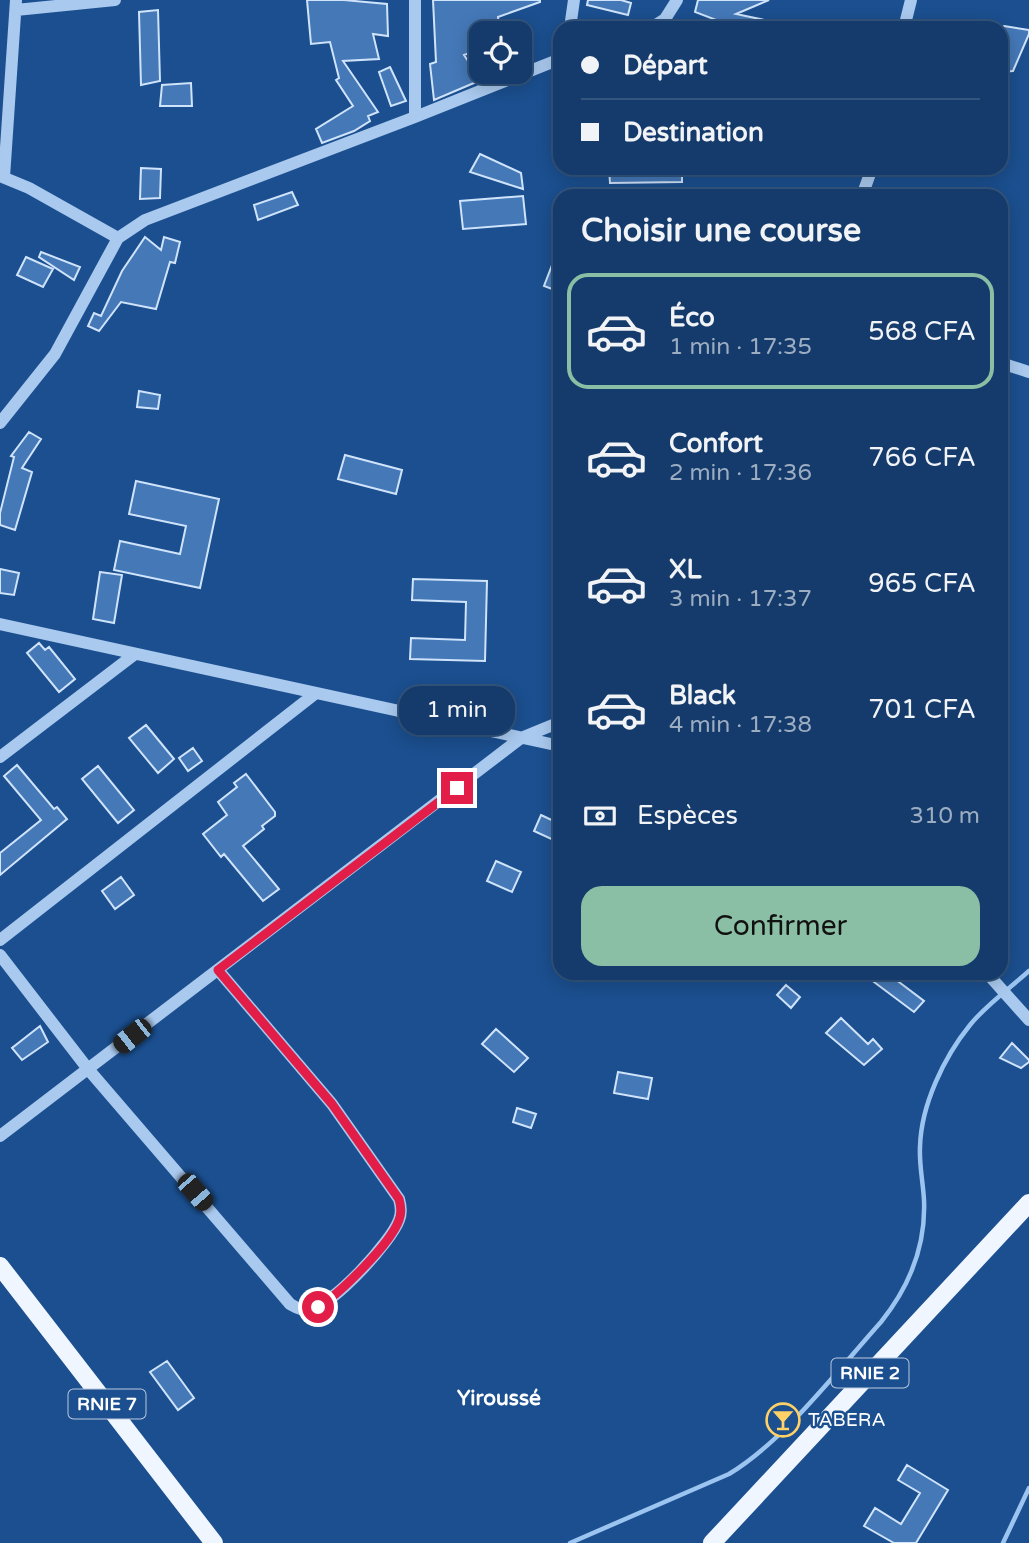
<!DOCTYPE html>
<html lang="fr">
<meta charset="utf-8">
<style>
:root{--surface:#143b6b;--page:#1d4271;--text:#f1f3f6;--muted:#9dadc1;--line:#33557e;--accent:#8abfa5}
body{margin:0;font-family:"Varela Round",sans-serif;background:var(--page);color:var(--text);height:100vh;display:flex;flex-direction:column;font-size:26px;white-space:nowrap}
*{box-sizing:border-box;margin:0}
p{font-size:23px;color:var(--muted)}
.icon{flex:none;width:38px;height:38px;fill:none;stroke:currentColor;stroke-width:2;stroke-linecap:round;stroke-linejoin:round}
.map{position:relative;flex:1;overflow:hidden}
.side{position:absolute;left:553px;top:189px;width:455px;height:791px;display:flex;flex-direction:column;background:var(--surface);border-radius:21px;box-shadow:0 4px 18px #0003,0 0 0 2px var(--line)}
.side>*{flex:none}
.banner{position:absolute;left:553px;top:21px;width:455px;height:154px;border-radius:21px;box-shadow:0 4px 18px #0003,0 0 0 2px var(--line);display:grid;align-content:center;height:154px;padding:0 28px;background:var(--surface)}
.controls{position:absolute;left:469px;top:21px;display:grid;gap:14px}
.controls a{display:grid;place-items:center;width:63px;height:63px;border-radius:14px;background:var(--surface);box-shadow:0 4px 18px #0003,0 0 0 2px var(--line);font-size:35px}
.end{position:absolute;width:32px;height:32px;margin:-16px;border:9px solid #e11d48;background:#fff;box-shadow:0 0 0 4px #fff}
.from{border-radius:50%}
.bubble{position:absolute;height:49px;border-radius:21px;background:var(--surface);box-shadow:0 4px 18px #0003,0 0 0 2px var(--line);font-size:23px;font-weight:600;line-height:49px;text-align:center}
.car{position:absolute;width:21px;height:42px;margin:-21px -10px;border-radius:9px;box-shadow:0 0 5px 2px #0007;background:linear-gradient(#222 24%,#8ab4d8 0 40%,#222 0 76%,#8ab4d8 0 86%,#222 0)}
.banner b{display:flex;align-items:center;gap:24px;height:66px;font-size:26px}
.banner b+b{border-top:2px solid var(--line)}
.banner i{width:18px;height:18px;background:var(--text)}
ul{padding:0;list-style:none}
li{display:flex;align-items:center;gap:21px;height:116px;margin:0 14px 10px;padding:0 14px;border:4px solid transparent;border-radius:21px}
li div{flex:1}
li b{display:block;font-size:26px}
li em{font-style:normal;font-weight:600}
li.current{border-color:var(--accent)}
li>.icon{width:63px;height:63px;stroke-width:1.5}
h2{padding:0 28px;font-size:32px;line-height:84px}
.pay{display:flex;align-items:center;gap:18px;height:77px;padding:0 28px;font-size:26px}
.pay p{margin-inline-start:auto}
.action{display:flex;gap:14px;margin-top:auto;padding:14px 28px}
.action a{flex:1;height:80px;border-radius:21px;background:var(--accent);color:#111;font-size:28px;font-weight:600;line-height:80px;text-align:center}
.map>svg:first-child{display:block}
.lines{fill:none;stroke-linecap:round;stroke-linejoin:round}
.stream{stroke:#9cc4f0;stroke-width:4.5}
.building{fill:#4478b7;stroke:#cfe3fa;stroke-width:2}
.minor{stroke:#a9c9ee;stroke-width:12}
.major{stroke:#f0f6ff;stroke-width:18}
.route{stroke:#e11d48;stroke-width:9}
.labels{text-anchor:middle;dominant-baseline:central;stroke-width:5;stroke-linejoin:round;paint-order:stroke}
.shield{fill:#1b4f8f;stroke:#bbcadd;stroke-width:2}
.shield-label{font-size:18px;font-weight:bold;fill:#fff}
.poi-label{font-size:19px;fill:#fff;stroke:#1b4f8f;text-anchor:start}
.neighbourhood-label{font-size:21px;font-weight:bold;fill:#fff;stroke:#1b4f8f}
</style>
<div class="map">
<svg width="1029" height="1543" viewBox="0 0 1029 1543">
<rect width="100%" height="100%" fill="#1b4f8f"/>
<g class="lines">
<!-- stream -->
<path class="stream" d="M570 1543 729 1474C784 1441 837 1371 881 1322 909 1287 926 1246 924 1200 923 1182 919 1164 920 1147 921 1105 944 1057 970 1025 986 1005 1010 988 1029 971
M1003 1543 1029 1488"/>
</g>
<!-- building -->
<path class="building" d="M307 0H344L387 4 388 36 373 34 379 59 343 61 378 112 368 116 370 121 354 131 322 143 316 129 353 106 336 80 339 78 330 42 311 44Z
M433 0H540V2L498 17 500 33H481V49L464 55 481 80 434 100 430 64 436 62Z
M588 0H621L631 3 628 15 587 5Z
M698 0H769L736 14 774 22 773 28H737L695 12Z
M158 10 160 81 141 85 139 12Z
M1004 26 1029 30V34L1013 71 1001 72V34Z
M390 67 406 101 391 106 379 72Z
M191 83 192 106H160L162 85Z
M480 154 521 173 523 189 470 172Z
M141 168 161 169 160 198 140 199Z
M609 168H682V182L610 183Z
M292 192 298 205 258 220 254 205Z
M523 196 526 224 463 229 460 201Z
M145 237 161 250 164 237 180 242 175 263 170 262 156 309 121 302 99 331 88 326 94 313 101 316 122 271Z
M559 247H560V292L544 286Z
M41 252 80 267 74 280 39 257Z
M26 257 53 269 43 287 17 275Z
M139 391 160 395 158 409 137 407Z
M29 432 41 439 22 468 32 472 15 530 0 525V513L14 457 11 456Z
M345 455 402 470 396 494 338 479Z
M136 481 219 499 200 588 114 570 120 541 180 554 186 526 129 514Z
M0 569 19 573 14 595 0 593Z
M100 572 122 575 114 623 93 619Z
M413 579 487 581 485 661 410 659 411 638 465 640 466 602 412 600Z
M39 643 45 650 49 647 75 679 59 692 27 653Z
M146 725 174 759 158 773 129 738Z
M193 748 202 761 188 771 179 758Z
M17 765 54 809 57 807 67 819 0 875V853L41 820 4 776Z
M98 766 134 810 118 823 82 779Z
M246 774 275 812V816L262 826 264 829 243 846 279 889 263 901 224 854 221 857 203 834 227 815 218 802 237 787 234 783Z
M541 815 560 824V843L534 831Z
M496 861 521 872 512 892 487 881Z
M121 877 134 895 115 909 102 891Z
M862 973H887L924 1001 914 1012Z
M786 985 800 997 791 1008 777 995Z
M841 1018 868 1044 873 1039 882 1049 864 1065 826 1033Z
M40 1026 48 1042 22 1060 12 1048Z
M496 1029 528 1058 514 1072 482 1044Z
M1012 1043 1029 1060V1062L1021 1068 1000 1058Z
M618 1072 652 1078 648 1099 614 1093Z
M517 1108 536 1114 531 1128 513 1122Z
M167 1361 194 1398 178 1410 150 1372Z
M907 1465 948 1490 916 1543H894L864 1526 875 1508 901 1524 920 1493 898 1480Z"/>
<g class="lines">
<!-- minor -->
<path class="minor" d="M415 0V117
M16 10 115 0
M570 28 574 0
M651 28 665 19 677 0
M904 28 911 0
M0 176 29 188 118 238
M4 177 16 0
M862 196 872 168
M1001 363 1029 372
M0 423 55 354 118 238 145 220 415 117 560 59
M0 624 560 746
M0 757 135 654
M0 940 316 693
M0 955 88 1069 290 1304C297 1308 302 1311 311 1309 334 1304 391 1242 399 1220 402 1213 401 1206 399 1199L332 1104 218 970
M987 973 1029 1020
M0 1136 521 738 560 722"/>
<!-- major -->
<path class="major" d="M0 1266 214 1543
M712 1543 1029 1203"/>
</g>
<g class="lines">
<!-- route -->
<path class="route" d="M318 1307C340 1294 391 1243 399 1220 402 1213 401 1206 399 1199L332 1104 218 970 457 788"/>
</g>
<!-- icons -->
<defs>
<symbol id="bar-ring" viewBox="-11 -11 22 22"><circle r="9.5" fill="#1b4f8f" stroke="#ffd166" stroke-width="1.5"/><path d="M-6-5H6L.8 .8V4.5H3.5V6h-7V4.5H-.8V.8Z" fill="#ffd166"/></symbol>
</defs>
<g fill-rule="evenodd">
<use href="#bar-ring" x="764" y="1401" width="38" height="38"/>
</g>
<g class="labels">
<!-- shield labels -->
<g class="shield">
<rect x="831.5" y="1358.5" width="77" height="29" rx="5"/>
<rect x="68.5" y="1389.5" width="77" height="29" rx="5"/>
</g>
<g class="shield-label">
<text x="870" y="1373">RNIE 2</text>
<text x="107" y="1404">RNIE 7</text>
</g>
<!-- poi labels -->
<g class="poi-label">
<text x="808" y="1420">TABERA</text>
</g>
<!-- neighbourhood labels -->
<g class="neighbourhood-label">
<text x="499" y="1398">Yiroussé</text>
</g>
</g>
</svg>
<div class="controls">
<a><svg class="icon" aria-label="locate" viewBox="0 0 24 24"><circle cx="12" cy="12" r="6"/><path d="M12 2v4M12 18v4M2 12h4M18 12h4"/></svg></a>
</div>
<i class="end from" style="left:318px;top:1307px"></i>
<i class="end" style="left:457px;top:788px"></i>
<div class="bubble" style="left:399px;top:686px;width:116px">1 min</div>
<i class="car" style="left:132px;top:1036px;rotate:232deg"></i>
<i class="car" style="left:195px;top:1192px;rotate:139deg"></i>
<div class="banner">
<b><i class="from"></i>Départ</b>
<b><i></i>Destination</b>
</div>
<section class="side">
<h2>Choisir une course</h2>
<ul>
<li class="current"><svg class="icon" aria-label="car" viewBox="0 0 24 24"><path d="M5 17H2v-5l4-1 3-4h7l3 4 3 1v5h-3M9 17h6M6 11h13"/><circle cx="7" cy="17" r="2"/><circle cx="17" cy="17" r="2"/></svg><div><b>Éco</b><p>1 min · 17:35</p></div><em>568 CFA</em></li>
<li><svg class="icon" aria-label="car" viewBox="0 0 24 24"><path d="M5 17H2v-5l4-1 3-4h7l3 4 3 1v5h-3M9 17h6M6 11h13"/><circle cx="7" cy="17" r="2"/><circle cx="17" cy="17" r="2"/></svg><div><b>Confort</b><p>2 min · 17:36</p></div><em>766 CFA</em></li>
<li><svg class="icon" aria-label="car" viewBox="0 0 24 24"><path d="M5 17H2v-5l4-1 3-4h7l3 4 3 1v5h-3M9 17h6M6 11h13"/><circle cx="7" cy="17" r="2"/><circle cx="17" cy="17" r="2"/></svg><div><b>XL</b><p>3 min · 17:37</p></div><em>965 CFA</em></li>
<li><svg class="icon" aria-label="car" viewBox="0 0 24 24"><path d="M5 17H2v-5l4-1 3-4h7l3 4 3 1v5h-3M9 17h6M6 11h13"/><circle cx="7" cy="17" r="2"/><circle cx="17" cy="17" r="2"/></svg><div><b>Black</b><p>4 min · 17:38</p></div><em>701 CFA</em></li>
</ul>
<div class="pay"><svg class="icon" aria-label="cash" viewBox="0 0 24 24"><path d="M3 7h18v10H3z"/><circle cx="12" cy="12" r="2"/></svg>Espèces<p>310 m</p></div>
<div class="action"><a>Confirmer</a></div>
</section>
</div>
